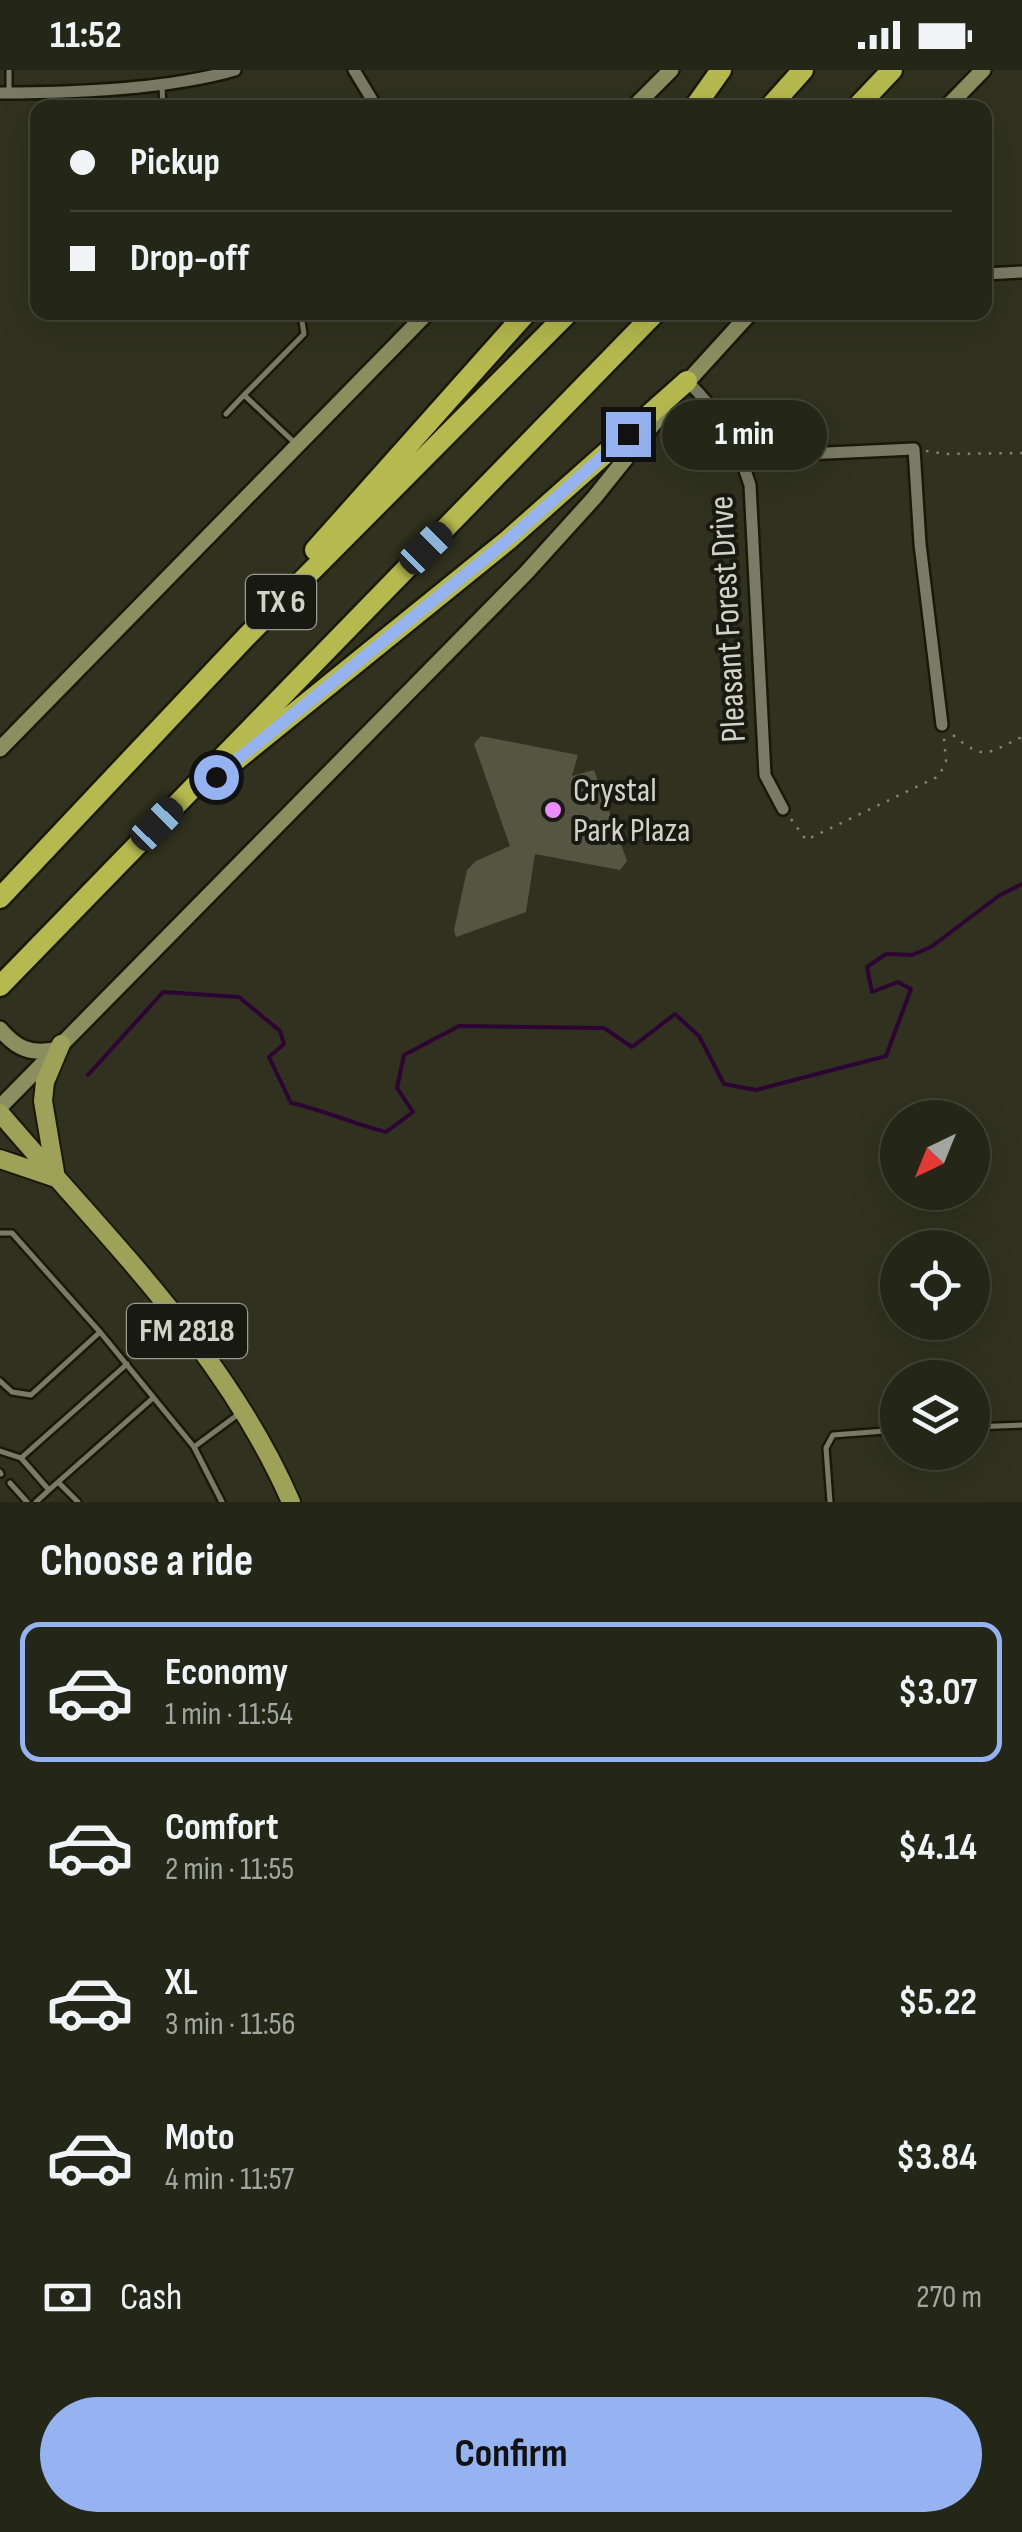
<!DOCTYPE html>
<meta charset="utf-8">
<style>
:root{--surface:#242617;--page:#2c2e20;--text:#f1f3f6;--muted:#a3a5a1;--line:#414336;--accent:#95b2f1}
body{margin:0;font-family:"Sofia Sans Condensed",sans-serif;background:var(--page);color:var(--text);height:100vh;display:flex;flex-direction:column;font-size:38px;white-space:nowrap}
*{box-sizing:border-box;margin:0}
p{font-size:32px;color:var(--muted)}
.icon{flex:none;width:55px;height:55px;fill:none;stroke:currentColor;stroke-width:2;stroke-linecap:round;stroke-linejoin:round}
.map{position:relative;height:1432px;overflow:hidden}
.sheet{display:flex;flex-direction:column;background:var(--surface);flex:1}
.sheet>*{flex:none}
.top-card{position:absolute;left:30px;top:30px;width:962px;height:220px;border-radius:20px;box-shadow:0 10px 40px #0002,0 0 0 2px var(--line);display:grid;align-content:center;height:220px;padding:0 40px;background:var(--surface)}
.needle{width:65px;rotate:223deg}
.buttons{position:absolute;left:880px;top:1030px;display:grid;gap:20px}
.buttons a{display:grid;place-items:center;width:110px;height:110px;border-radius:50%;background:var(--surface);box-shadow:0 10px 40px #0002,0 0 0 2px var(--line);font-size:50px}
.end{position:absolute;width:45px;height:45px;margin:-22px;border:12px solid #95b2f1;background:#111;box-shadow:0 0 0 5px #111}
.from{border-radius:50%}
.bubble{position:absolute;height:70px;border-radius:35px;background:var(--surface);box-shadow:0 10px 40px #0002,0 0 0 2px var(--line);font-size:32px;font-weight:700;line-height:70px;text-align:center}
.car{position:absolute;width:30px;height:60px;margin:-30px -15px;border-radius:12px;box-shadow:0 0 8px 2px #0007;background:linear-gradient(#222 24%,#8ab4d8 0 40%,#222 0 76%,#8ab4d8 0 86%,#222 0)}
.top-card b{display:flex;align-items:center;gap:35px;height:95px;font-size:38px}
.top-card b+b{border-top:2px solid var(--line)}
.top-card i{width:25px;height:25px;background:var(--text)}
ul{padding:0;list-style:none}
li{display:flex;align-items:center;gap:30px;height:140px;margin:0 20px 15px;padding:0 20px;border:5px solid transparent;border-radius:20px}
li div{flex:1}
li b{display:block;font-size:38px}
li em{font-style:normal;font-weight:700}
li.current{border-color:var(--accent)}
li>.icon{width:90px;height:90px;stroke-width:1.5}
h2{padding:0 40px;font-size:45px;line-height:120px}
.pay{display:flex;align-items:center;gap:25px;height:110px;padding:0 40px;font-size:38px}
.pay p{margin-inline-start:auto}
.cta{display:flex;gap:20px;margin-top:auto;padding:20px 40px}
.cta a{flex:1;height:115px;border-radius:60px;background:var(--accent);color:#111;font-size:40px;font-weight:700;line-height:115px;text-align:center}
.status{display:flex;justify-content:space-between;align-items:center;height:70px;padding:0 50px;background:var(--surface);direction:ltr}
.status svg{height:28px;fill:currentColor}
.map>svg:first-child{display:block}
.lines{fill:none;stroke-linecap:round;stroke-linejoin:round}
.stream{stroke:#2e0435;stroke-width:4}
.building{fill:#545642}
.service-casing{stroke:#191908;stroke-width:10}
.minor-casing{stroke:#191908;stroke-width:16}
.secondary-casing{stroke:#191908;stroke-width:20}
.primary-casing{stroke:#191908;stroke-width:22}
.motorway-casing{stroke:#191908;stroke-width:25}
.path{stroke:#818373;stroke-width:2.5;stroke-dasharray:2.5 8;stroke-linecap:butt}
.service{stroke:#797b66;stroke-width:5}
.minor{stroke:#797b66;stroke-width:11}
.secondary{stroke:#8b8e5f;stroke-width:15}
.primary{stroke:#9ea158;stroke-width:18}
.motorway{stroke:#b6ba4e;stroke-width:20}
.route{stroke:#95b2f1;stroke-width:12}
.poi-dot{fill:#eb8dfc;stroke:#181911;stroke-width:4}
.labels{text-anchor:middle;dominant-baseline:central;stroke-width:8;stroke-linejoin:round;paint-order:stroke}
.shield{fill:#181911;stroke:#9a9b90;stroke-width:2.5}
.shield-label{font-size:32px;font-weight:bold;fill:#d2d3c7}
.street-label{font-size:35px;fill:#d2d3c7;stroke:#181911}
.poi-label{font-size:35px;fill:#d2d3c7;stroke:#181911;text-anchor:start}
</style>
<div class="status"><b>11:52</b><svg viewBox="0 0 49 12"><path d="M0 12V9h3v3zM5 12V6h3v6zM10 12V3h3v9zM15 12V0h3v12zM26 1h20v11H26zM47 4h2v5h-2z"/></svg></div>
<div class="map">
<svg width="1022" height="1432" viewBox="0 0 1022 1432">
<rect width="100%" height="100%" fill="#30321f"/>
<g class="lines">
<!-- stream -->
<path class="stream" d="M88 1005 163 922 239 927 280 961 284 974 269 987 291 1033C324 1040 353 1054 386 1062L413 1042 397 1018 404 985 459 956 604 958 632 977 675 944 699 966 724 1014 756 1020 886 986 911 919 898 912 872 922 867 897 886 884 912 885 931 877 1000 825 1022 814"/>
</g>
<!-- building -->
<path class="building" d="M481 666 578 685 572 706 594 700 627 791 620 800 535 784 526 842 456 867 454 860 467 800 476 791 510 776 474 674Z"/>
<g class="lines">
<defs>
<path id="service" d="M9 0V20
M162 17 163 38
M293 242 302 251 304 264 244 325 296 374
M226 344 244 325
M0 1163H12L100 1262 31 1325 12 1322 0 1311
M100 1262 194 1377 240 1343
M972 1357 1022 1355
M194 1377 222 1432
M0 1381 21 1388 127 1294
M21 1388 49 1420 153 1328
M0 1402 1 1404
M10 1413 27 1432
M59 1413 78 1432
M36 1432 49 1420
M830 1432 826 1378 833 1365 898 1360"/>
<path id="minor" d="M354 0 377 38
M0 23C73 23 166 20 235 0
M985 204 1022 202
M687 311C719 342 737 373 750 415L765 705 783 739
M741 387 914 379 920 474 942 655"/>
<path id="secondary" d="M633 38 671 0
M946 38 983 0
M680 320 751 242
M0 679 428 242
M0 959C17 979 30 984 55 980
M0 1037 526 503 594 428 663 342"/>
<path id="primary" d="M0 1043C104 1165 226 1282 291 1432
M0 1089 56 1108
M56 1108 43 1031 45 1012 61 974"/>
<path id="motorway" d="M694 38 721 0
M769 38 803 0
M856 38 892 0
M315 480 527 242
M224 700 508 470 687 311
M0 828 247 566 569 242
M0 916 656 242"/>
</defs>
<!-- service casing -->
<use href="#service" class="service-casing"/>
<!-- minor casing -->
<use href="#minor" class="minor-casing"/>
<!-- secondary casing -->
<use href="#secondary" class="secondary-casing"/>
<!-- primary casing -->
<use href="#primary" class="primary-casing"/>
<!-- motorway casing -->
<use href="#motorway" class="motorway-casing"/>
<!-- path -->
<path class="path" d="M926 381 946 384 1022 383
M953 665C985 692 987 683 1022 667
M791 749 806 770 939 706 946 691 944 668"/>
<!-- service -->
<use href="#service" class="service"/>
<!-- minor -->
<use href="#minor" class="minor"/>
<!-- secondary -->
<use href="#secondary" class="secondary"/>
<!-- primary -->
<use href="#primary" class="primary"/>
<!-- motorway -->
<use href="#motorway" class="motorway"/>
</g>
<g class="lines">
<!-- route -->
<path class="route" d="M216 707 508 470 628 364"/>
</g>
<!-- markers -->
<circle class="poi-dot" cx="553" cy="740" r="10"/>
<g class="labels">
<!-- shield labels -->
<g class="shield">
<rect x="246" y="505" width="70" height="54" rx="8"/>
<rect x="127" y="1234" width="120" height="54" rx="8"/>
</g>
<g class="shield-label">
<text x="281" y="532">TX 6</text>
<text x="187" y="1261">FM 2818</text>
</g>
<!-- street labels -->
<g class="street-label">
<text transform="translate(728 549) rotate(-93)">Pleasant Forest Drive</text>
</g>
<!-- poi labels -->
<g class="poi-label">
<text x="573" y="720">Crystal<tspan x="573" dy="40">Park Plaza</tspan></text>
</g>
</g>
</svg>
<div class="buttons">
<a><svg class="needle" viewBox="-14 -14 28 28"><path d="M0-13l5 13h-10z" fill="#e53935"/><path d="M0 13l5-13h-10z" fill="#a3a5a1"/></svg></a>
<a><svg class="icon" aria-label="locate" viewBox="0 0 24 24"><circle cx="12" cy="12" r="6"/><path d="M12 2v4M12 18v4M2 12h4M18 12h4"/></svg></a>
<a><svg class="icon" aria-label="layers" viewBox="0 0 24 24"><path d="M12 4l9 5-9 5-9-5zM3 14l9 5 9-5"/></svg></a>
</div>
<i class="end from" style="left:216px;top:707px"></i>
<i class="end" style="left:628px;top:364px"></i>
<div class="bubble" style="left:662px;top:330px;width:165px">1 min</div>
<i class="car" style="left:426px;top:478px;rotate:45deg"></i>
<i class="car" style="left:157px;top:754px;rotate:44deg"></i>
<div class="top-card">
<b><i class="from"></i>Pickup</b>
<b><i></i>Drop-off</b>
</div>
</div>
<section class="sheet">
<h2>Choose a ride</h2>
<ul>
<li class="current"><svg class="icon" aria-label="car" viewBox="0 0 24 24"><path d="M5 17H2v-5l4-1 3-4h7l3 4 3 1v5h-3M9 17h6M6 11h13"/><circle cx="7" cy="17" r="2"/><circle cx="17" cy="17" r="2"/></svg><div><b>Economy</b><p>1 min · 11:54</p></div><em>$3.07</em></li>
<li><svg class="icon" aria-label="car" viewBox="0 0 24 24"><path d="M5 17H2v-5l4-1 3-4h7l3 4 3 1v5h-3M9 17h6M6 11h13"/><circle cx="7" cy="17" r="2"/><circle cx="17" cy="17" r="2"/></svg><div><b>Comfort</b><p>2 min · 11:55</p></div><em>$4.14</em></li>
<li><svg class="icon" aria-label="car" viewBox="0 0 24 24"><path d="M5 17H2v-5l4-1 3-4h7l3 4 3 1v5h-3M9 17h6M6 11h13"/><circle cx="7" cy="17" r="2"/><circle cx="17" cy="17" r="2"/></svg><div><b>XL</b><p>3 min · 11:56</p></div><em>$5.22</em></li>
<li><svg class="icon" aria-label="car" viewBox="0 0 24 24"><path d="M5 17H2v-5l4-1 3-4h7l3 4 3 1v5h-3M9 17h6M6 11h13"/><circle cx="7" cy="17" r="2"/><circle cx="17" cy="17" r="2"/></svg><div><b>Moto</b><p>4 min · 11:57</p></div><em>$3.84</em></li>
</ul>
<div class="pay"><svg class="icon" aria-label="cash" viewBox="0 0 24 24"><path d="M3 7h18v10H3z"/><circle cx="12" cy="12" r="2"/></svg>Cash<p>270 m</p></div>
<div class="cta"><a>Confirm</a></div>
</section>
